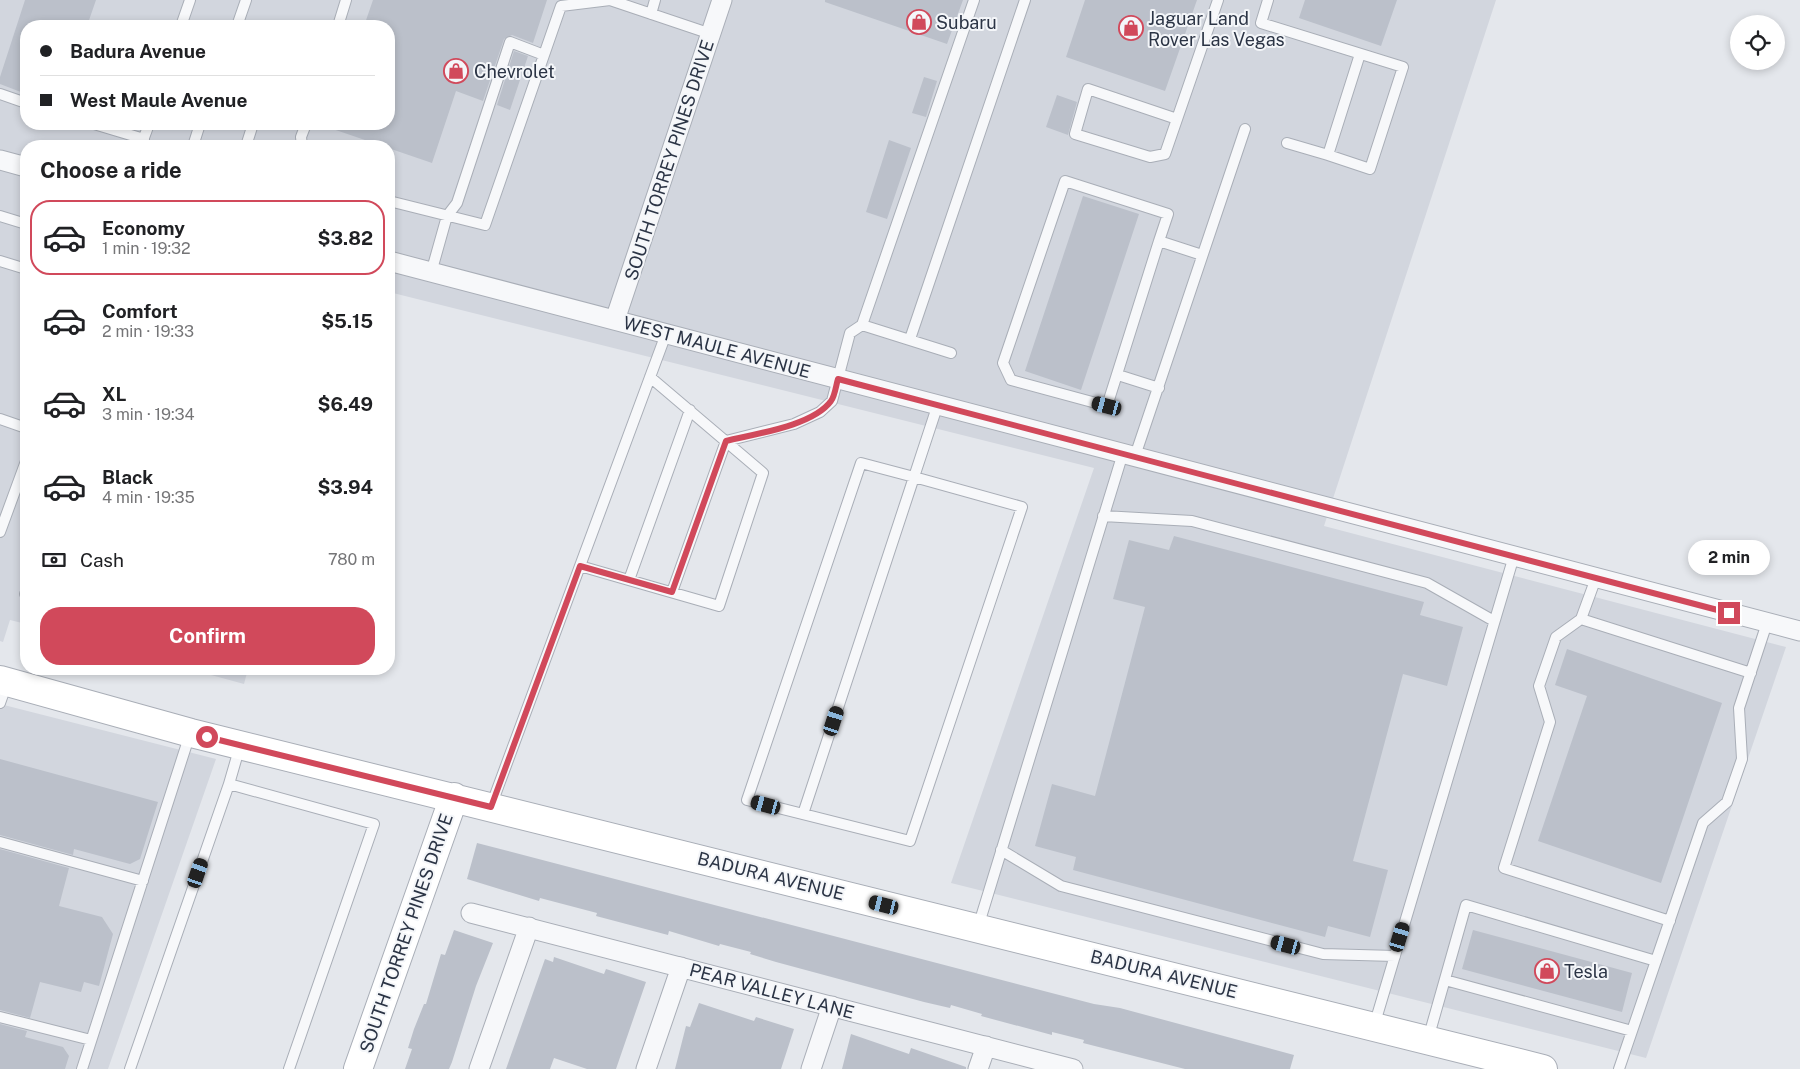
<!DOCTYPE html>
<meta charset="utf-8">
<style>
:root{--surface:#fff;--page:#f2f2f2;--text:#202124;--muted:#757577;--line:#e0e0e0;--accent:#d1495b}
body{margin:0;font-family:"Public Sans",sans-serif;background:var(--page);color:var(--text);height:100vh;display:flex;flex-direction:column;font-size:19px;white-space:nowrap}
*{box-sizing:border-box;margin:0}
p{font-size:16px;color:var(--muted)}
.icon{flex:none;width:28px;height:28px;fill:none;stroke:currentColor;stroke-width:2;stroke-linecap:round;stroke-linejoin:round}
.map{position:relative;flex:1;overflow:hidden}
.panel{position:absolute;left:20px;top:140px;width:375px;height:535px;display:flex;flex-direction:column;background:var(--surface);border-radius:20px;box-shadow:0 2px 8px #0003}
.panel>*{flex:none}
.hud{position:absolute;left:20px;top:20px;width:375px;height:110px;border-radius:20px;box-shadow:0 2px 8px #0003;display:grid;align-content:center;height:110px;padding:0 20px;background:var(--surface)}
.buttons{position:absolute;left:1730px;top:15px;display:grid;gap:10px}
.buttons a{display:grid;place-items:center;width:55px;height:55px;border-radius:50%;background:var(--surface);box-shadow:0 2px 8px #0003;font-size:25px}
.end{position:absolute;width:22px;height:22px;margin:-11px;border:6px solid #d1495b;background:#fff;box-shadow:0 0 0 2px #fff}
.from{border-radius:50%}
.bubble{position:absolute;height:35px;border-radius:18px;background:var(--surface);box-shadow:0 2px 8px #0003;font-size:16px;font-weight:700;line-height:35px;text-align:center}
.car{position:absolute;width:15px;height:30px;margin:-15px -8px;border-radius:6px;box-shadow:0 0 4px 1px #0007;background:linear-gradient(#222 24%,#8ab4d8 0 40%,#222 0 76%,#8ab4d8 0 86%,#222 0)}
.hud b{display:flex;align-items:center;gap:18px;height:48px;font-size:19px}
.hud b+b{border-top:1px solid var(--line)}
.hud i{width:12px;height:12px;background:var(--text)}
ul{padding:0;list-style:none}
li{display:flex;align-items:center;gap:15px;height:75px;margin:0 10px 8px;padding:0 10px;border:2px solid transparent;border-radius:20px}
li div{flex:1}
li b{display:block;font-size:19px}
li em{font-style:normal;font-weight:700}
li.current{border-color:var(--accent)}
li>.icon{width:45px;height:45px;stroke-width:1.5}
h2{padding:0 20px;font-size:22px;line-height:60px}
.pay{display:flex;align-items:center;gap:12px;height:55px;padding:0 20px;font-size:19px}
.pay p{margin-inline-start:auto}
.action{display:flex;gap:10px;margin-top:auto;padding:10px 20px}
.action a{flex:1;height:58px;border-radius:20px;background:var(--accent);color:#fff;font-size:20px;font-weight:700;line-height:58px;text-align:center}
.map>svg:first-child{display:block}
.built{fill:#d2d6de;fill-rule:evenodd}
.building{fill:#bbc0ca}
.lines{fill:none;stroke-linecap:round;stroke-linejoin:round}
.lane-casing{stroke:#a9aeb7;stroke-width:12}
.street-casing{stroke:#a9aeb7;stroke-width:21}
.secondary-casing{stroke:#a9aeb7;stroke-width:30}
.lane{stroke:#f7f8fa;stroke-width:10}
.street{stroke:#f7f8fa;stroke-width:19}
.secondary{stroke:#fff;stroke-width:28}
.route{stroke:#d1495b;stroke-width:6}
.labels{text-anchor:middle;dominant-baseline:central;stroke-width:4;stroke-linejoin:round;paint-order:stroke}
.poi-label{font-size:18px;fill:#2b3445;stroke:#f4f6f9;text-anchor:start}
.street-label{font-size:18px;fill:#2b3445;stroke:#f4f6f9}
</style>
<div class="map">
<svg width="1800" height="1069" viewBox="0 0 1800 1069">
<rect width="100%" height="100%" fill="#e4e7ec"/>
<!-- built -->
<path class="built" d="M0 0H1496L1324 526 1786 647 1646 1058 951 883 1094 468 389 292V146H26V624L10 620 3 642 0 641ZM26 26H389V124H26Z
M189 669H248L244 684Z
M0 704 216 759 108 1069H0Z"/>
<!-- building -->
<path class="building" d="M25 0H96L87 26H26V94L0 84V77Z
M373 0H547L533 43 512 35 504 39 483 101 456 91 432 163 324 126V124H389V26H364Z
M825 0H963L947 44 825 2Z
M1085 0H1197L1165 91 1066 57Z
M1305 0H1397L1381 46 1299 18Z
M514 51 528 56 510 110 497 105Z
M924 77 937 81 926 117 912 113Z
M1057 95 1077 102 1068 135 1046 127Z
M889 140 911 148 887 219 866 212Z
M1083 196 1139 214 1081 390 1025 371Z
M1174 536 1424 602 1420 615 1463 627 1447 686 1403 674 1353 861 1388 870 1370 937 1328 926 1325 937 1073 870 1076 857 1035 846 1052 784 1095 796 1145 607 1113 599 1129 540 1169 550Z
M1567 649 1722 703 1661 883 1538 841 1587 696 1555 685Z
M0 759 158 802 140 859 130 864 74 849 73 855 0 835Z
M477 843 1094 1004 1120 1008 1294 1055 1290 1069H1185L1083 1043 1084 1040 1052 1032V1035L981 1016 982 1014 951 1005 950 1008 924 1002 776 962 750 954 751 952 720 944 719 946 669 931 668 935 596 916 597 913 540 898 539 901 467 879Z
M0 849 69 868 59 906 102 917 113 934 99 986 84 982 81 992 40 982 30 1018 0 1010Z
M454 930 493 943 476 986 452 1062 449 1069H405L412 1049 408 1048 414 1029 424 1004H426L441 954 445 955Z
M1473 930 1632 973 1622 1012 1462 969Z
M554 957 604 974 606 969 646 982 616 1069H587L554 1058 550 1069H506L545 959 553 962Z
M699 1003 754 1021 756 1017 794 1029 781 1069H675L686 1026 690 1027Z
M0 1024 27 1031 25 1037 63 1047 69 1056 65 1069H0Z
M851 1034 909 1054 911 1048 966 1067V1069H842Z"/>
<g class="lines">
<defs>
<path id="lane" d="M1268 0 1261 23 1403 67 1370 169 1328 155 1360 54
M651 14 655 0
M181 26 190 0
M237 26 246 0
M338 26 346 0
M0 94 26 103
M1177 119 1088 89 1075 134 1150 157 1165 154 1218 0
M94 124 144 139
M1287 143 1328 155
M141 146 149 124
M193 146 200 124
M246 146 253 124
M302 146 301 137 306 124
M389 201 485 225 561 6 610 0 711 34
M0 216 26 224
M1159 241 1107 406 1011 380 1003 363 1065 181 1168 214 1159 241 1202 255
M0 261 26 269
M431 273 447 216 457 203 510 42 544 55
M862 325 951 353
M910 339 1025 0
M1118 375 1159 388
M0 419 26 428
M1135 456 1245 129
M1103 516 1192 521 1427 583 1494 621
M0 532 26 461
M580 566 719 606 763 473 650 377
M1596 578 1581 619 1556 637 1539 686 1550 722 1504 868 1670 921
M629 580 690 410
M672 592 726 441 794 424 820 412 832 401 850 333 862 325 974 0
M25 594H26
M1581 619 1751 673
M0 703 7 683
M229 784 240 746
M491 806 666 334
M803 814 914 477 861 463 747 800 910 841 1022 507 914 477 938 404
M0 842 143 881
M1001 850 1061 886 1323 954 1395 956
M978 927 1123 453
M1445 980 1632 1031
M0 1017 91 1040
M1374 1026 1514 556
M1428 1039 1466 905 1656 961
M82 1069 190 734
M130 1069 229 784 374 824 289 1069
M1619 1069 1703 823 1727 802 1742 759 1739 708 1767 623"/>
<path id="street" d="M0 160 26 167
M389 261 1800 631
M615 320 722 0
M471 913 1073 1069
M479 1069 529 927
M646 1069 681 967
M811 1069 832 1006
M978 1069 986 1046"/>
<path id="secondary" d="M0 680 191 733 1543 1069
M358 1069 454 797"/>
</defs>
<!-- lane casing -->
<use href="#lane" class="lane-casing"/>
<!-- street casing -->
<use href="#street" class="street-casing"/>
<!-- secondary casing -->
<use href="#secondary" class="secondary-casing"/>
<!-- lane -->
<use href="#lane" class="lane"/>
<!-- street -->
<use href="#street" class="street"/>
<!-- secondary -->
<use href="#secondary" class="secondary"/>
</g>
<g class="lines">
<!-- route -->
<path class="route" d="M207 737 491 807 580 566 672 592 726 441C754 434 813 426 831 401 835 396 836 385 838 379L1729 613"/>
</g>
<!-- icons -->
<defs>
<symbol id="shop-ring" viewBox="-11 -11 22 22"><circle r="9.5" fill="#f4f6f9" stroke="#d1495b" stroke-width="1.5"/><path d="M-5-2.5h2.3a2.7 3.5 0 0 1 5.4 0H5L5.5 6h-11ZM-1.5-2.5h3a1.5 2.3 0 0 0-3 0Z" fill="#d1495b"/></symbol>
</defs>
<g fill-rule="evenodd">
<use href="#shop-ring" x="905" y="8" width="28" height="28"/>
<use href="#shop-ring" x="1117" y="14" width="28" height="28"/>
<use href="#shop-ring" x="442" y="57" width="28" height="28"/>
<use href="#shop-ring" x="1533" y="957" width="28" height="28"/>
</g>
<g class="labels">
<!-- poi labels -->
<g class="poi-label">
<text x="1148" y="18">Jaguar Land<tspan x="1148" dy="21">Rover Las Vegas</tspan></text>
<text x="936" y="22">Subaru</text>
<text x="474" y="71">Chevrolet</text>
<text x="1564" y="971">Tesla</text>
</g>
<!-- street labels -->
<g class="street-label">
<text transform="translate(669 160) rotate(-72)">SOUTH TORREY PINES DRIVE</text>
<text transform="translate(717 347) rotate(15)">WEST MAULE AVENUE</text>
<text transform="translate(771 876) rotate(14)">BADURA AVENUE</text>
<text transform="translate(406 933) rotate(-71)">SOUTH TORREY PINES DRIVE</text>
<text transform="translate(1164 974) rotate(14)">BADURA AVENUE</text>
<text transform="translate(772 991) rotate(15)">PEAR VALLEY LANE</text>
</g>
</g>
</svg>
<div class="buttons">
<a><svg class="icon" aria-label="locate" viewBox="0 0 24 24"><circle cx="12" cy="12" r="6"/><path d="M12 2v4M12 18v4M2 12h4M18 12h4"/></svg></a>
</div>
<i class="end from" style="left:207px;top:737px"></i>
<i class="end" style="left:1729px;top:613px"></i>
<div class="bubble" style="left:1688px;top:540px;width:82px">2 min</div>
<i class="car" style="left:1107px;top:406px;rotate:285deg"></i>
<i class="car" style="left:834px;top:721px;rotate:18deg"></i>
<i class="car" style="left:766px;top:805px;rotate:285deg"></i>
<i class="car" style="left:198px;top:873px;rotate:19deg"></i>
<i class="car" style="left:884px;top:905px;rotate:284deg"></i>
<i class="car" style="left:1400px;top:937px;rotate:17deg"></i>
<i class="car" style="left:1286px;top:945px;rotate:285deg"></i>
<div class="hud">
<b><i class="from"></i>Badura Avenue</b>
<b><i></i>West Maule Avenue</b>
</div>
<section class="panel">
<h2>Choose a ride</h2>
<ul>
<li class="current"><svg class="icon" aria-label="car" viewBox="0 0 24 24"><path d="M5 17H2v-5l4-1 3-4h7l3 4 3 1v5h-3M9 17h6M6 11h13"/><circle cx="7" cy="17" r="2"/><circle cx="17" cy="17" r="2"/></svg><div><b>Economy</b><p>1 min · 19:32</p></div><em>$3.82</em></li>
<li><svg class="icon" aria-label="car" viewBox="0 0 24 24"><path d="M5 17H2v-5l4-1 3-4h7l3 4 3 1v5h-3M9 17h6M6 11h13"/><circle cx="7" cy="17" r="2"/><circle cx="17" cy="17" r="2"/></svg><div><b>Comfort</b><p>2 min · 19:33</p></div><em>$5.15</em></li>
<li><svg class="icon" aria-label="car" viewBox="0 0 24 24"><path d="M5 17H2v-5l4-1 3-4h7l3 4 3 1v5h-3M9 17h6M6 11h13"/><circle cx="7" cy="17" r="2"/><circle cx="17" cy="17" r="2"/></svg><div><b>XL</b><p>3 min · 19:34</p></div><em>$6.49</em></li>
<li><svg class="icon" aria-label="car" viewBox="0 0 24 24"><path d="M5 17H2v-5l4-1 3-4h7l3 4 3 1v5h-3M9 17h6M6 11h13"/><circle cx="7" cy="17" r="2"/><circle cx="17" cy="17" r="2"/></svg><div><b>Black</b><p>4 min · 19:35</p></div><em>$3.94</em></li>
</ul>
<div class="pay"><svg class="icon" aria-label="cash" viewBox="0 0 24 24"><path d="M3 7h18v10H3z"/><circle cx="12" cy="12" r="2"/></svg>Cash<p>780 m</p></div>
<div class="action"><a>Confirm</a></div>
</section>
</div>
